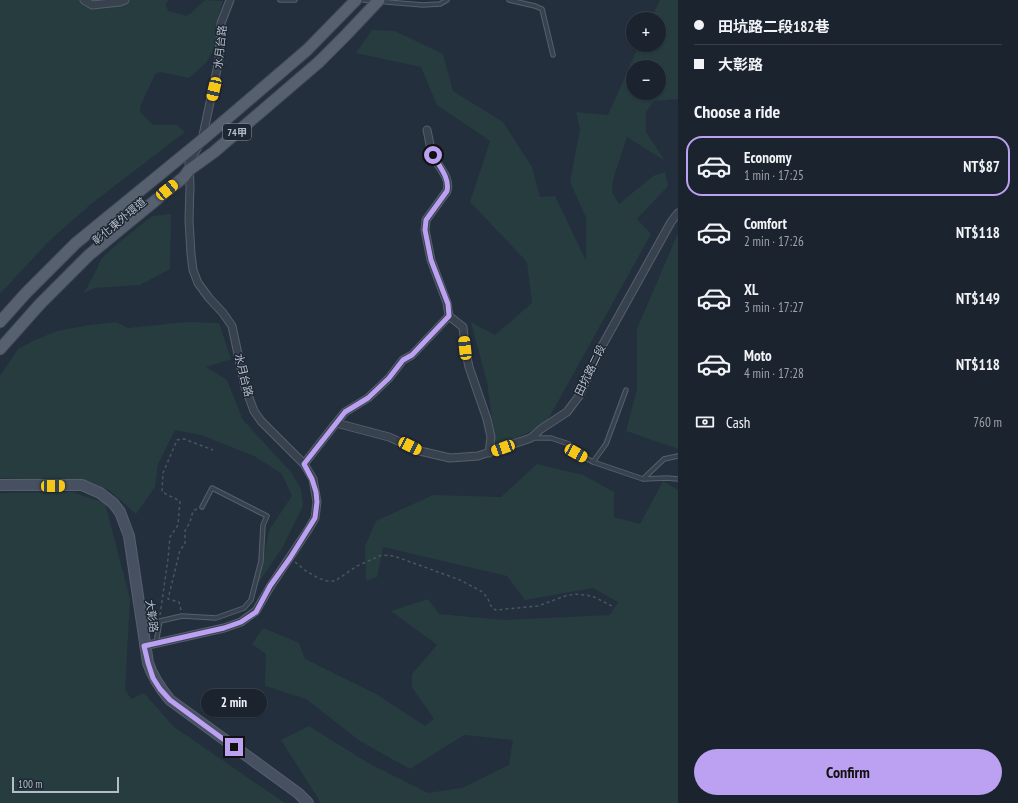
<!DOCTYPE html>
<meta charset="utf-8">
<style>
:root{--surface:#1b232e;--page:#282f3a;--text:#f1f3f6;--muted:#a0a4aa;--line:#39404a;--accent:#bca0f2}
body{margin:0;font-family:"PT Sans Narrow","Noto Sans TC",sans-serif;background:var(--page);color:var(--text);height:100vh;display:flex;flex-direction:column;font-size:15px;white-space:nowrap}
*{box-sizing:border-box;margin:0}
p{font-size:13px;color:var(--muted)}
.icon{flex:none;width:22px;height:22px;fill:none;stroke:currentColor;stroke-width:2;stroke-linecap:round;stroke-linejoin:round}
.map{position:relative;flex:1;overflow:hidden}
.side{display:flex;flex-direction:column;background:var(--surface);width:340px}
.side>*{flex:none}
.top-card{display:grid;align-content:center;height:88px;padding:0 16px;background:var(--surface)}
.fabs{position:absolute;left:626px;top:12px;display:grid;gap:8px}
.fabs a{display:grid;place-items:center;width:40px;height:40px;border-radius:50%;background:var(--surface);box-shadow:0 1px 3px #0004,0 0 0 1px var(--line);font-size:20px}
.scale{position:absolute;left:12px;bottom:10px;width:107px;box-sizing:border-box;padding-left:4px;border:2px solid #b4bcc9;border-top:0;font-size:11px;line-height:14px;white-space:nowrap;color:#b4bcc9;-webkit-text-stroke:3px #1d2633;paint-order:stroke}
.end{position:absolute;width:18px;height:18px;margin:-9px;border:5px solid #bca0f2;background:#111;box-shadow:0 0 0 2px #111}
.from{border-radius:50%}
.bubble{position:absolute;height:28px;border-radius:14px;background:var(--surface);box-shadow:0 1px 3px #0004,0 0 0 1px var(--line);font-size:13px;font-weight:800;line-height:28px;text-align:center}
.car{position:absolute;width:12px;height:24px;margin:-12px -6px;border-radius:5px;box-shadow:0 0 3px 1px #0007;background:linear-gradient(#f5c518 24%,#345 0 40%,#f5c518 0 76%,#345 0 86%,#f5c518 0)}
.top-card b{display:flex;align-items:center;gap:14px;height:38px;font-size:15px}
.top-card b+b{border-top:1px solid var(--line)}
.top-card i{width:10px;height:10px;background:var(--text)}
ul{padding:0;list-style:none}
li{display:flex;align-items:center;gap:12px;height:60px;margin:0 8px 6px;padding:0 8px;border:2px solid transparent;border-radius:16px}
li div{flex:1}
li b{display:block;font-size:15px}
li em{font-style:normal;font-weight:800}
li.selected{border-color:var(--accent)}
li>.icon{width:36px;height:36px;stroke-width:1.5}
h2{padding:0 16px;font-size:18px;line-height:48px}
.pay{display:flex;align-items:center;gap:10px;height:44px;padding:0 16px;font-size:15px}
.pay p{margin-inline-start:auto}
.button{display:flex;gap:8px;margin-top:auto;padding:8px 16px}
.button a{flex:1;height:46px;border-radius:24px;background:var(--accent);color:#111;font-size:16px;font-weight:800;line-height:46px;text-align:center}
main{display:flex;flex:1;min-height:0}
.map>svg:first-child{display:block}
.green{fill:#263c3f;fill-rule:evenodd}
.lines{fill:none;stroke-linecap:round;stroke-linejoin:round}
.lane-casing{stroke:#565f6c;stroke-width:5.5}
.street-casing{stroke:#565f6c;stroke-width:9}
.secondary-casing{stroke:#565f6c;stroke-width:12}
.primary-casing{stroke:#414a57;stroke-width:13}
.path{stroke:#44595c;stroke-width:1.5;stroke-dasharray:3 3;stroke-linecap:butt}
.lane{stroke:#38414e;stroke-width:3.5}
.street{stroke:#38414e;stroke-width:7}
.secondary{stroke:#465061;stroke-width:10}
.primary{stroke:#56606e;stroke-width:11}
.primary-bridge-casing{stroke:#414a57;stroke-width:13;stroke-linecap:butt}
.primary-bridge{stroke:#56606e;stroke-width:11}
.route{stroke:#bca0f2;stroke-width:5}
.labels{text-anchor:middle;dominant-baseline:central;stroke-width:3;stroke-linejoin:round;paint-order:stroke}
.shield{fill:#1d2633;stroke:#878f9c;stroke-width:1}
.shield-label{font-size:10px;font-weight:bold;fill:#b4bcc9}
.street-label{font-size:11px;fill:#b4bcc9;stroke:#1d2633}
</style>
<main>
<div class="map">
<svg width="678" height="803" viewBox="0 0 678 803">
<rect width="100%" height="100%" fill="#242f3e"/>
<!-- green -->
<path class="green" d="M0 0H168L166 5 168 11 186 16 191 13 205 0 223 1 216 24 215 47 206 63 189 78 160 72 155 74 140 107V112L153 125H177L185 132 91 204 49 241 0 294Z
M660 0H678V99L654 101 646 112V132L665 161 627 137 613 180 612 192 619 204 653 176 665 172 668 186 637 219 651 234 545 425 496 447 487 382 471 322 495 335 532 303 527 262 470 202 490 141 437 105 421 67 356 53 372 30 395 31 443 54 453 91 503 122 532 167 540 197 555 196 586 261V218L570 182 580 129 576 112 608 115 639 45H659V19H651ZM633 67H659V93H633Z
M171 214 170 269 140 285 95 288 84 293 97 269 101 259 117 244 152 216Z
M678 233V449L626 431 637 389V329Z
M116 322 128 328 187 322 219 323 231 359 206 367 227 380 243 420 291 472 301 489 303 506 282 548 255 588 264 557 269 530 292 496 282 474 254 456 201 435 175 430 158 464 155 487 136 514 109 490 88 482 0 478V376L18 349 35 340 57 331 89 325Z
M537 464 583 475 614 492V517L640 524 663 481 678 490V803H321L281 740 309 726 368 763 428 793 462 788 509 765 513 740 464 735 410 769 360 741 306 699 265 686 266 654 252 644 263 628 299 643 305 659 376 694 425 726 434 719 412 687V674L437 645 391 611 428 599 439 614 504 620 610 615 618 602 593 588 525 600 507 576 383 547 377 577 366 581 365 546 376 521 433 495 501 497Z
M72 492 105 503 130 599 125 689 131 699 144 693 174 727 285 803H0V493Z"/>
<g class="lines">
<defs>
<path id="lane" d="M280 0H295
M363 0 423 5 440 4 447 0
M509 0 535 6 542 9 553 55
M532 438H551L569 444 576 453 593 462 643 479 667 478 678 479
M593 462 606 444 626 390
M643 479 664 459 678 456
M156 643 160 621 182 616 216 618 244 608 251 600 261 561 263 525 267 516 212 488 202 507"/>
<path id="street" d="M84 0 92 5 120 2 125 0
M427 130C429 138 430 148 433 156 438 167 451 177 447 191L426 220 425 230 431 260 447 303 449 316 463 327 465 348 469 367 487 419 491 437 489 453
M336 423 345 412 368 398 389 378 403 360 412 355 449 316
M304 464 336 423 389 437 420 451 450 458 478 456 531 438 541 429 567 412 579 396 602 346 671 222 678 213
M144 646 224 628 241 622 256 611 270 587 308 530 315 518 317 502 313 479 304 464 261 421 254 411 245 387 232 326 223 313 209 298 198 283 193 270 191 254 189 220 190 186 189 162 202 140 219 60 221 23 230 0"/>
<path id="secondary" d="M0 485H82L100 493 113 503 120 512 129 536 148 663C153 678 160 688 170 700L298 793 308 803"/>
<path id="primary" d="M0 322 26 293 76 243 202 140 307 50 356 0
M0 349 40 304 89 255 184 177 189 170 214 152 319 62"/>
</defs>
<!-- lane casing -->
<use href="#lane" class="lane-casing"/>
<!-- street casing -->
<use href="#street" class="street-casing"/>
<!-- secondary casing -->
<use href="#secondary" class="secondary-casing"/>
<!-- primary casing -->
<use href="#primary" class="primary-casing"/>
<!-- path -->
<path class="path" d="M295 562 306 571 318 578 327 581H335L357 566 382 555 394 556 460 580 481 591 487 597 492 608 496 610 538 606 565 596 575 594 592 596 614 607
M181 610 179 602 168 599 180 550 185 544V531L190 522 193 511 197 509
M160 615 168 559 170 537 178 525 180 501 162 492 163 473 177 440 184 439 213 450"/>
<!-- lane -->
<use href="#lane" class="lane"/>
<!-- street -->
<use href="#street" class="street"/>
<!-- secondary -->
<use href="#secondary" class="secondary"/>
<!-- primary -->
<use href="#primary" class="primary"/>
<defs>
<path id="primary-bridge" d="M319 62 346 35 379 0"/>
</defs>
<!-- primary-bridge casing -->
<use href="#primary-bridge" class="primary-bridge-casing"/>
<!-- primary-bridge -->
<use href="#primary-bridge" class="primary-bridge"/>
</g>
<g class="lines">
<!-- route -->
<path class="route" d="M234 747 170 700 160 689 153 678 148 663 144 646 224 628 241 622 256 612 270 586 290 558 315 518 317 502 316 492 312 479 304 464 345 412 368 398 389 378 403 360 412 355 449 316 448 304 431 260 425 230 426 220 447 191C450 178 439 166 433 155"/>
</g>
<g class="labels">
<!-- shield labels -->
<rect class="shield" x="223" y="124" width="28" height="16" rx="3"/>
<g class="shield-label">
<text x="237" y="132">74甲</text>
</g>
<!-- street labels -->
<g class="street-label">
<text transform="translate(220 47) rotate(-84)">水月台路</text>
<text transform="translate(119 221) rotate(-40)">彰化東外環道</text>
<text transform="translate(590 370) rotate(-64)">田坑路二段</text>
<text transform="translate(244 375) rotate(76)">水月台路</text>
<text transform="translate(152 616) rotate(82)">大彰路</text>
</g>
</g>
</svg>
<div class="fabs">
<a>+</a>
<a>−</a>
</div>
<div class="scale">100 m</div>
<i class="end from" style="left:433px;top:155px"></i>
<i class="end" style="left:234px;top:747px"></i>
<div class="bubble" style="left:201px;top:689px;width:66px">2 min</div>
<i class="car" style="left:214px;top:89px;rotate:193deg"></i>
<i class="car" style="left:167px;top:190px;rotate:51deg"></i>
<i class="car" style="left:465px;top:348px;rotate:354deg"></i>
<i class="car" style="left:410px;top:446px;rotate:116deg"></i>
<i class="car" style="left:503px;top:448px;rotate:250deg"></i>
<i class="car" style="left:576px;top:453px;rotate:119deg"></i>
<i class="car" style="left:53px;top:486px;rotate:89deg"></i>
</div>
<section class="side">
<div class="top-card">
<b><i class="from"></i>田坑路二段182巷</b>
<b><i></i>大彰路</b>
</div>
<h2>Choose a ride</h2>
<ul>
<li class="selected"><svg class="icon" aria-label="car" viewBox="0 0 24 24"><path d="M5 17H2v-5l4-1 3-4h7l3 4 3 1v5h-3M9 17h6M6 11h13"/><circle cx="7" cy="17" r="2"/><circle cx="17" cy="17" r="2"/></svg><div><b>Economy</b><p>1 min · 17:25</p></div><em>NT$87</em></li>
<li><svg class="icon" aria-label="car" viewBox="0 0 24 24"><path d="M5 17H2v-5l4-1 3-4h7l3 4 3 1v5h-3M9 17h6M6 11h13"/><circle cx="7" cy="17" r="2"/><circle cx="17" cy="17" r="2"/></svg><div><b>Comfort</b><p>2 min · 17:26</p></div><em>NT$118</em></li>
<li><svg class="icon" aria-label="car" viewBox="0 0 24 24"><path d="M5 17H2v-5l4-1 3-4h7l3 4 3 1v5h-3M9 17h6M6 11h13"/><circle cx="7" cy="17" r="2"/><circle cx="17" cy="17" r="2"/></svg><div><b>XL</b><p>3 min · 17:27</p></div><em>NT$149</em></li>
<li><svg class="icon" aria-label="car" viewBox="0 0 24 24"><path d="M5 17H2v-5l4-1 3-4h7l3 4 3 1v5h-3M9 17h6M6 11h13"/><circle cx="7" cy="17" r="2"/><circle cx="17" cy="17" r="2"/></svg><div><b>Moto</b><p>4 min · 17:28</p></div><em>NT$118</em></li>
</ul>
<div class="pay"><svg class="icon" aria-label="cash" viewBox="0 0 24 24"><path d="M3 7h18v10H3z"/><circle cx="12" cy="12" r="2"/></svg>Cash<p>760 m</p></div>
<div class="button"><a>Confirm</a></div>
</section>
</main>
